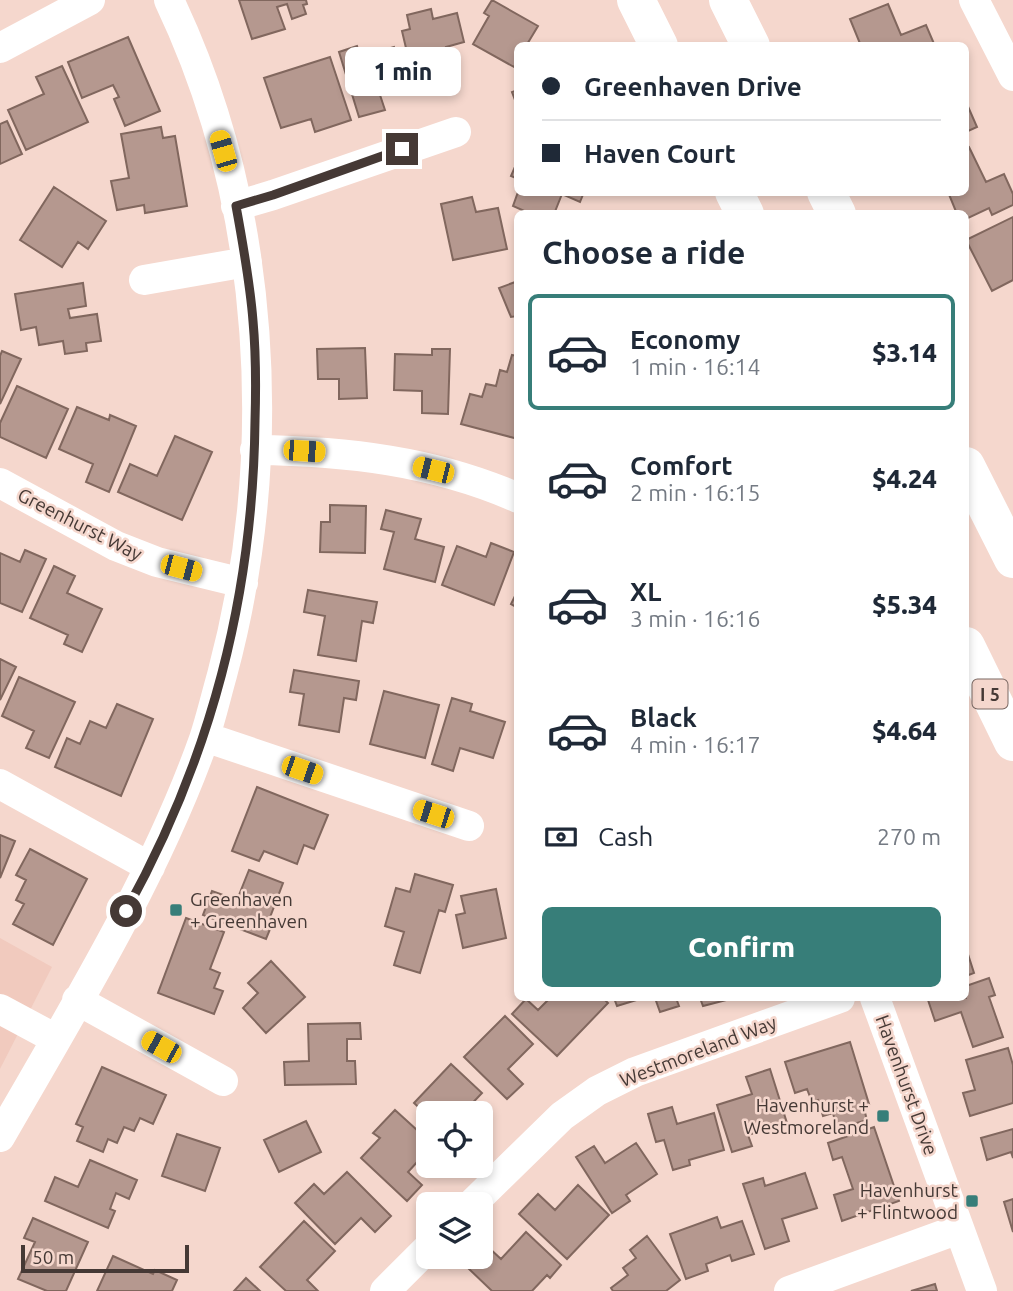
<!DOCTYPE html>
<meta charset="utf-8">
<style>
:root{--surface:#fff;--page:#f6f6f7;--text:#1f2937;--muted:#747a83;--line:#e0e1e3;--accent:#377e79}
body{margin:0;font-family:Ubuntu,sans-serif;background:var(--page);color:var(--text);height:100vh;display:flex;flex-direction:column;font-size:26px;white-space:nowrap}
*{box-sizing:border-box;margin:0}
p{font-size:23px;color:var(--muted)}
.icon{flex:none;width:38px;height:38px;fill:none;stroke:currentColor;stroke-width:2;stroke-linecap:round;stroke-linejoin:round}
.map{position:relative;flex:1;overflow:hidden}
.sheet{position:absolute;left:514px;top:210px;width:455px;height:791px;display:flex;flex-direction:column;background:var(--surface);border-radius:10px;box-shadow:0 4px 10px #0003}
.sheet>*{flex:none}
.hud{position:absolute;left:514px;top:42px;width:455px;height:154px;border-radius:10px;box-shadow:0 4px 10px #0003;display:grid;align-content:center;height:154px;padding:0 28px;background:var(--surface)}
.buttons{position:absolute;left:416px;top:1101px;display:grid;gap:14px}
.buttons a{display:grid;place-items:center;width:77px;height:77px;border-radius:10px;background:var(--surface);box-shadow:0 4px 10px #0003;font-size:35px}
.scale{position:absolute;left:21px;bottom:18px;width:168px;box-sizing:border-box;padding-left:7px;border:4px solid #453935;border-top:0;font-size:19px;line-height:24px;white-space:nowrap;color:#453935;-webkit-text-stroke:5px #f5d7cd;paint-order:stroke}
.end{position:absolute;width:32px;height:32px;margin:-16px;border:9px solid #453935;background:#fff;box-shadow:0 0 0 4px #fff}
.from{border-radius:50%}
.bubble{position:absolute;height:49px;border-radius:10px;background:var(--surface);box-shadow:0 4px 10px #0003;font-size:23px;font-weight:800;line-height:49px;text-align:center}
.car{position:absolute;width:21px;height:42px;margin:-21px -10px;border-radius:9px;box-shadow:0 0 5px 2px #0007;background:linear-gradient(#f5c518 24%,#345 0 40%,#f5c518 0 76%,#345 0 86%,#f5c518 0)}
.hud b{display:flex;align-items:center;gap:24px;height:66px;font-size:26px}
.hud b+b{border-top:2px solid var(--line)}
.hud i{width:18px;height:18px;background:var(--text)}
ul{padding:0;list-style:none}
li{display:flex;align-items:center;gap:21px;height:116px;margin:0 14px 10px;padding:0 14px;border:4px solid transparent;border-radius:10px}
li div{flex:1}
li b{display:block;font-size:26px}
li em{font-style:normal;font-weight:800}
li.current{border-color:var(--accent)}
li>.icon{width:63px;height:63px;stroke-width:1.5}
h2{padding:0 28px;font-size:32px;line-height:84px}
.pay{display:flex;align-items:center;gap:18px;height:77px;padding:0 28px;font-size:26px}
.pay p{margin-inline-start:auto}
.action{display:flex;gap:14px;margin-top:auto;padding:14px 28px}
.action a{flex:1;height:80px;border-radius:10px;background:var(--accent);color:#fff;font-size:28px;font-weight:800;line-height:80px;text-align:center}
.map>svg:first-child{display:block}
.built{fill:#f1cabe}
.building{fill:#b5988f;stroke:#81675e;stroke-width:2}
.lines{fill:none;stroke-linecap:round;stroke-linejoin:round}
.minor{stroke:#fff;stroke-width:30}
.highway{stroke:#fff;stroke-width:38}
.route{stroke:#453935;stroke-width:9}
.poi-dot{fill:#377e79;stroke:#f5d7cd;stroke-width:2.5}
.labels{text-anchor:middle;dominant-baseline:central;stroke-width:5;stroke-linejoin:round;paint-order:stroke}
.shield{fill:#f5d7cd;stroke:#7a6863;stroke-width:2}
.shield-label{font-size:18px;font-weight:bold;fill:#453935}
.street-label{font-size:19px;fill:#453935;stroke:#f5d7cd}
.poi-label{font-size:19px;fill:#453935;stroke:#f5d7cd;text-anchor:end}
</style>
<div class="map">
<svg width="1013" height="1291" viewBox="0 0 1013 1291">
<rect width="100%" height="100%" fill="#f5d7cd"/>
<!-- built -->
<path class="built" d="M0 938 52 967 0 1069Z"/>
<!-- building -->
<path class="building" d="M239 0H306L307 4 303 5 306 14 292 19 287 4 277 7 285 29 252 39Z
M492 0 538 26 526 46H518V60L514 67 473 44 489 16 484 13Z
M888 4 901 35 926 25 935 46H861L850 19Z
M431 9 433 19 457 13 464 42 446 47 451 69 413 78 402 31 410 29 407 15Z
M128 37 160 111 125 126 114 99 119 97 113 85 82 98 68 62Z
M357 46 360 57 394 47 404 81 378 89 385 110 359 117 339 52Z
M330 57 351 120 315 132 311 119 281 128 264 78Z
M62 66 88 122 26 150 8 110 44 94 36 77Z
M518 90V108L512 92Z
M966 102 977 127 966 132Z
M7 121 22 154 0 164V124Z
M161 127 163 138 175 136 187 206 145 213 144 205 117 210 111 181 129 178 121 134Z
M969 147 986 182 1004 174 1013 194V205L992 215 989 208 966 219V214H957L948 192H966V148Z
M518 160V179L511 176Z
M54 187 106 221 88 249 78 242 62 267 20 240Z
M518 192H584L580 202 562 194 554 214H531L513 206Z
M472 197 476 212 498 208 507 249 453 260 441 204Z
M1013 217V280L992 291 966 240Z
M518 281V316L511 317 499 288Z
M83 283 86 306 68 309 70 318 97 314 101 341 86 343 87 351 65 354 63 341 39 345 36 327 21 330 15 294Z
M365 348 367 398 339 399V379H318L317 349Z
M432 349H450L448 414 422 413V391L394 390 395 354 432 355Z
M2 351 21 359 0 404V356Z
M512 355 518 356V439L461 424 470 394 482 397 486 384 496 386 500 370 507 372Z
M17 386 68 409 46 458 0 437V423Z
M77 407 109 420 110 415 136 426 109 492 86 482 93 464 59 449Z
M175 436 212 452 182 520 118 492 130 464 157 476Z
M330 505 366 506 365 553 320 552 321 522H330Z
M386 510 421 519 415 539 444 547 435 582 384 569 394 532 381 529Z
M491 543 514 552 494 605 442 585 457 546 486 557Z
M25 550 46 559 22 612 0 603V553L20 562Z
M54 566 75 576 67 593 102 609 82 652 64 644 68 635 30 618Z
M308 590 377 602 373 623 362 621 356 661 318 655 325 616 304 612Z
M518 590V608L511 604Z
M0 659 16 667 0 700Z
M294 670 359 681 356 700 344 698 339 732 299 725 304 694 290 692Z
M19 677 75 702 49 758 26 748 34 731 2 716Z
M384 691 439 705 425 758 370 744Z
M452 698 472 704 470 711 505 722 493 758 460 748 453 771 432 764Z
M117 704 153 719 121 796 55 767 67 738 80 744 90 721 106 728Z
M257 787 328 815 314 849 304 845 297 864 264 851 259 861 232 851Z
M0 835 15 841 0 878Z
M30 849 87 879 53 945 13 924 24 904 16 900 26 880 16 875Z
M249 870 283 883 269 920 273 922 266 939 203 915 212 891 237 900Z
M415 874 453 885 445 912 439 910 420 973 394 965 404 932 385 926 396 888 410 892Z
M496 889 506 938 463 948 456 915 465 913 461 896Z
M186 918 224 932 210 969 220 973 214 988 223 991 214 1014 158 993Z
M966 948 974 973 966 976Z
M271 961 305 997 266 1033 243 1008 258 993 248 983Z
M989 978 995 995 989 997 1003 1037 973 1047 961 1012 935 1021 928 1000 934 998H966V986Z
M550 998H603L608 1003 557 1056 512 1014 526 999 538 1010Z
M614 998H643L617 1006Z
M655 998H676L679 1006 660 1012Z
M700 998H734L703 1006Z
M505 1016 533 1044 508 1069 523 1084 507 1099 464 1057Z
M360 1023 361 1039H347V1061H355L356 1084 285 1085 284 1062 309 1061 308 1024Z
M850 1042 869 1104 863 1105 867 1120 837 1129 833 1113 823 1116 818 1100 812 1102 807 1089 795 1093 785 1062Z
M1008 1048 1013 1065V1103L970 1116 963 1093 975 1090 966 1060Z
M451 1064 482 1093 463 1113H429V1117L414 1103Z
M102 1067 166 1095 153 1124 140 1118 134 1131 124 1127 117 1143 108 1139 103 1152 77 1141 83 1127 76 1124Z
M770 1069 787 1123 748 1135 752 1146 732 1152 717 1105 752 1094 746 1077Z
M672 1107 677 1124 714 1113 724 1150 689 1160 690 1165 673 1170 664 1140 656 1142 648 1114Z
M395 1110 429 1141V1149L408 1172 422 1185 407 1201 361 1158 380 1138 373 1133Z
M306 1121 321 1152 279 1172 264 1140Z
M874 1127 899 1201 842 1221 834 1195 853 1189 842 1157 833 1160 828 1143Z
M1013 1129V1158L1011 1152 987 1160 981 1138Z
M177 1134 220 1148 205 1191 162 1176Z
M636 1143 657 1174 626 1195 630 1201 612 1213 576 1157 594 1146 605 1163Z
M90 1160 137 1180 129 1199 116 1193 110 1209 115 1211 108 1228 45 1201 55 1177 78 1187Z
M347 1172 391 1216 375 1232 361 1218 335 1244 295 1203 314 1184 324 1194Z
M805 1173 817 1208 782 1219 789 1241 765 1249 743 1184 763 1178 765 1186Z
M578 1185 609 1215 567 1259 519 1214 538 1194 555 1210Z
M1013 1199V1232L1004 1202Z
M717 1217 721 1228 742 1221 754 1254 732 1261 730 1255 706 1264 708 1271 686 1279 670 1234Z
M33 1218 88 1242 66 1291H47L18 1279 35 1242 24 1238Z
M304 1221 335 1251 307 1280 318 1291H286L260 1267Z
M526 1232 561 1265 550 1278 547 1275 532 1291H492L468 1268 481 1256 488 1247 501 1259Z
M647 1236 680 1280 666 1291H613L611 1288 628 1275 623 1268 636 1258 630 1250Z
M113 1256 153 1274 155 1270 177 1280 172 1291H97Z
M246 1278 260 1291H234Z
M935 1284 937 1291H911Z"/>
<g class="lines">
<!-- minor -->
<path class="minor" d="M974 0 1013 76
M0 48 90 0
M236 206 273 195 456 132
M144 280 247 262
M255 450C346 451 434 461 518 498
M0 483 116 546 157 562 243 583
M205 737 469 826
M0 784 150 867
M875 998 982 1291
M77 1000 223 1081
M0 1009 56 1039
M0 1137C73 1010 155 877 204 739 211 718 216 696 222 675 281 455 267 206 169 0
M472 1204 562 1116 597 1091 635 1072 840 998
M385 1291 429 1247
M789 1291 959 1229"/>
<!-- highway -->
<path class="highway" d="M636 0 659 46
M728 0 751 46
M734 192 745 214
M826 192 837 214
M966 466 1013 559
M966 646 1013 742"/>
</g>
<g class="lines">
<!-- route -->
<path class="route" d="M126 911C211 757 253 597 255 421 256 388 256 354 253 321 250 282 243 244 236 206L273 195 402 149"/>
</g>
<!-- markers -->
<g class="poi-dot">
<rect x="169" y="903" width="14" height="14" rx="3.5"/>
<rect x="876" y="1109" width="14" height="14" rx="3.5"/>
<rect x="965" y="1194" width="14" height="14" rx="3.5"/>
</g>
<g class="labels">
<!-- shield labels -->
<rect class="shield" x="972.5" y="679.5" width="35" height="29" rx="5"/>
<g class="shield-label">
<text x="990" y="694">I 5</text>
</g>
<!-- street labels -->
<g class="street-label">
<text transform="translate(80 524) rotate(27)">Greenhurst Way</text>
<text transform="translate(698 1051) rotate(-21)">Westmoreland Way</text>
<text transform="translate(907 1085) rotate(70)">Havenhurst Drive</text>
</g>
<!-- poi labels -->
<g class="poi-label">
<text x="190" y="899" text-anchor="start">Greenhaven<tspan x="190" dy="22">+ Greenhaven</tspan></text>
<text x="869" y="1105">Havenhurst +<tspan x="869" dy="22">Westmoreland</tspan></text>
<text x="958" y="1190">Havenhurst<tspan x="958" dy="22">+ Flintwood</tspan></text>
</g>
</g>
</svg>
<div class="buttons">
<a><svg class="icon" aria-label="locate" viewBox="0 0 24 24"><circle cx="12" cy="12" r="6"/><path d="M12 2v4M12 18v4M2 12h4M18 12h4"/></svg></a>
<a><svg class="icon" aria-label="layers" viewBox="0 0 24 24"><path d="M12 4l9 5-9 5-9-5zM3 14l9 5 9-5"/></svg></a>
</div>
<div class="scale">50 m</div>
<i class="end from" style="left:126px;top:911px"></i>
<i class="end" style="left:402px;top:149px"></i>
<div class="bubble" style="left:345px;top:47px;width:116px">1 min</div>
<i class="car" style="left:223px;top:151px;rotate:344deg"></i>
<i class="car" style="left:304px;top:451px;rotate:94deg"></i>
<i class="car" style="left:433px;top:470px;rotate:284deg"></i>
<i class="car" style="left:181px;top:568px;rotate:105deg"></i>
<i class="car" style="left:302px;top:770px;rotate:109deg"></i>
<i class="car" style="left:433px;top:814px;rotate:288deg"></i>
<i class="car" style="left:161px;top:1047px;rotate:299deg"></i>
<div class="hud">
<b><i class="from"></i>Greenhaven Drive</b>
<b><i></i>Haven Court</b>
</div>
<section class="sheet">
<h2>Choose a ride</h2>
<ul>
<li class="current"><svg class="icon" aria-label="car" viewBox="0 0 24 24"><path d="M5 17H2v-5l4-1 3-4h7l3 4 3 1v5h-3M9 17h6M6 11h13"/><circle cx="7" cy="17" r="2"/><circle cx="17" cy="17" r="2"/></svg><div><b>Economy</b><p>1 min · 16:14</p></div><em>$3.14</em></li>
<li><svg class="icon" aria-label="car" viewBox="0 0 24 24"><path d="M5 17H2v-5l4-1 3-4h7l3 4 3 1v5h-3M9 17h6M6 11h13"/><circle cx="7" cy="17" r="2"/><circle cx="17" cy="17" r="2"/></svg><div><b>Comfort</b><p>2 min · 16:15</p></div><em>$4.24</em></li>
<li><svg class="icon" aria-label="car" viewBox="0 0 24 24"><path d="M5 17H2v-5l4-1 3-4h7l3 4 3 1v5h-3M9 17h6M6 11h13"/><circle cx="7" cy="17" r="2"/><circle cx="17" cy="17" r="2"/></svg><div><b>XL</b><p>3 min · 16:16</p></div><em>$5.34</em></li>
<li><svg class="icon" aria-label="car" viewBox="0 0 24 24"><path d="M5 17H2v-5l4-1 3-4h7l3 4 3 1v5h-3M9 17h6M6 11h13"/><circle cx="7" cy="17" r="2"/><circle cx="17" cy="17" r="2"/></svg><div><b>Black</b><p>4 min · 16:17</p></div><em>$4.64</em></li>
</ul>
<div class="pay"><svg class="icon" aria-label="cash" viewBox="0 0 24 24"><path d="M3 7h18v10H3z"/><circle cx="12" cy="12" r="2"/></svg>Cash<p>270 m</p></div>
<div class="action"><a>Confirm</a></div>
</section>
</div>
